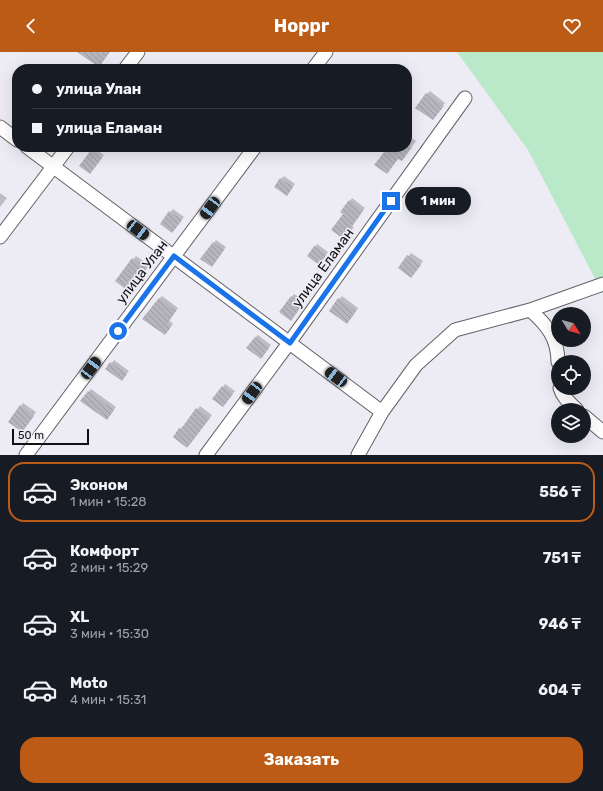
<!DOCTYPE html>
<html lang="ru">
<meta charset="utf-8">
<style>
:root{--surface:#171b24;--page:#20242c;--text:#f1f3f6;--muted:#9ea1a6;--line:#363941;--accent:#bb5b15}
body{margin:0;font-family:Rubik,sans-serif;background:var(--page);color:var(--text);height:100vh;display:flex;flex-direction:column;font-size:15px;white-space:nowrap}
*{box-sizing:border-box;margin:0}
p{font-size:13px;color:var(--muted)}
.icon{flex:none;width:22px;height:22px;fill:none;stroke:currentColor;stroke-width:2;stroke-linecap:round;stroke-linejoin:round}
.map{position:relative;height:403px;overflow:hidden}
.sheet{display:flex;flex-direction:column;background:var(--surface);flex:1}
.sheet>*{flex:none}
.banner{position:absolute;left:12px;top:12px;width:400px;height:88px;border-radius:16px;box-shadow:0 4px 16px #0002;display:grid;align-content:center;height:88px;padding:0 20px;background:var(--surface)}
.needle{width:26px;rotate:127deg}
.fabs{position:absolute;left:551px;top:255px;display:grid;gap:8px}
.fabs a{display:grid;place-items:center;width:40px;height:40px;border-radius:50%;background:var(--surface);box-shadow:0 4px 16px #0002;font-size:20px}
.scale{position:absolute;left:12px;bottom:10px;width:77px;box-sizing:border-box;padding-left:4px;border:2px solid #121214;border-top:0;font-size:11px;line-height:14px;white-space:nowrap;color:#121214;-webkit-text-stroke:3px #edecf4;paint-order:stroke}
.end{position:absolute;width:18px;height:18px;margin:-9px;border:5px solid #1a73e8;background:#fff;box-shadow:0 0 0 2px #fff}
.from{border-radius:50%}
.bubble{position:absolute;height:28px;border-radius:14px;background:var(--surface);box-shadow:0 4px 16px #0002;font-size:13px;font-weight:700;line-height:28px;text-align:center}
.car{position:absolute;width:12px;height:24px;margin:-12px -6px;border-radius:5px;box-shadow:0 0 3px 1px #0007;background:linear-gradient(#222 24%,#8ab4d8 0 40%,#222 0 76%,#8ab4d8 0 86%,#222 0)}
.banner b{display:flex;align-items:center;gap:14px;height:38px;font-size:15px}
.banner b+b{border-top:1px solid var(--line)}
.banner i{width:10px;height:10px;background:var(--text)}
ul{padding:7px 0 0;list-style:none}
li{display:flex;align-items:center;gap:12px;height:60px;margin:0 8px 6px;padding:0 12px;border:2px solid transparent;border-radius:16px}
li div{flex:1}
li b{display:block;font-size:15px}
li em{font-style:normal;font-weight:700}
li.on{border-color:var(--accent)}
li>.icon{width:36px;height:36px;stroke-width:1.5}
.action{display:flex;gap:8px;margin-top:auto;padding:8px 20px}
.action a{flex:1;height:46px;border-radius:16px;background:var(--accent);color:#fff;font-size:16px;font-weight:700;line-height:46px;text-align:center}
header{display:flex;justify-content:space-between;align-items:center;height:52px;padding:0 20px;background:var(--accent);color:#fff;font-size:18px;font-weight:700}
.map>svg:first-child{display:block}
.grass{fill:#bae9ca}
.shadow{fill:#0003}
.building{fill:url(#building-back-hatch)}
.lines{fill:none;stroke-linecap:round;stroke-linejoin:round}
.minor-casing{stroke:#626268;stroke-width:15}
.minor{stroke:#fff;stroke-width:13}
.route{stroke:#1a73e8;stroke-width:5}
.labels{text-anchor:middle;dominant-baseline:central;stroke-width:3.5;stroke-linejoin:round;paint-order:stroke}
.street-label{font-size:14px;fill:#121214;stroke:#edecf4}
</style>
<header><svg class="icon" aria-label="back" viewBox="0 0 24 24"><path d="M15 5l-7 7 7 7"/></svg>Hoppr<svg class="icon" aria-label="heart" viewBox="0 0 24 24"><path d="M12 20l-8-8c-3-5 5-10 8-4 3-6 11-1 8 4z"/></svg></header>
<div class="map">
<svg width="603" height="403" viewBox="0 0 603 403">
<defs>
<pattern id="building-back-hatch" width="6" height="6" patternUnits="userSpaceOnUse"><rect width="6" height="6" fill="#b6b5bd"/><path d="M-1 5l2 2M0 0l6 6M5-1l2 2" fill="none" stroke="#9b9ba2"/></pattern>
</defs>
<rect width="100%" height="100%" fill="#edecf4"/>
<!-- grass -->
<path class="grass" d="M457 0H603V242L528 98Z"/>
<!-- shadow -->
<path class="shadow" d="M430 39 445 51 435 64 427 42Z
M407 83 416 89 402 108 389 95H407Z
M228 95H240L235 100Z
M283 95H293L289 100Z
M94 96 104 103 93 118 81 114Z
M284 124 295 132 289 140 281 127Z
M0 141 7 146 0 155Z
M352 146 365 156 352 174 354 175 345 187 344 162 350 149Z
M173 157 184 165 175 177 161 172Z
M216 188 226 195 214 211V191Z
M317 192 328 200 322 209 315 195Z
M411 201 423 209 414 222 399 216Z
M136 204 149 213 137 229 140 230 134 238 116 229Z
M294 242 305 249 293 265 280 260Z
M162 244 178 256 169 268 173 272 167 279 159 247Z
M342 244 358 256 350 268 330 258Z
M258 283 271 293 261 306 255 286Z
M114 308 129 319 124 325 107 317Z
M225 332 235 339 226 351 223 335Z
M91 337 116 355 109 364 82 349Z
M23 351 36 360 25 376 21 354Z
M200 354 212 363 190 392 180 377 183 374 184 375Z"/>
<!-- building -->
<path class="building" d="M77 0H110L99 15Z
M426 41 444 54 433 68 415 56Z
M388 95H412L402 109 398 107 387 122 374 113Z
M91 98 102 106 90 122 79 114Z
M280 126 293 135 287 144 274 135Z
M349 148 363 159 350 177 352 178 345 188 331 178 343 162 340 160Z
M169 159 182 168 172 181 160 172Z
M213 190 224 198 212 215 200 207Z
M314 194 326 203 319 213 307 204Z
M407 203 421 213 411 226 398 216Z
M132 206 147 216 136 232 138 234 132 242 115 229Z
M291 244 303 252 291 269 279 260Z
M159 246 176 259 167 272 171 275 165 283 142 267Z
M338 246 356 259 347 272 329 259Z
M255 285 269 296 261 307 246 296Z
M110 310 127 322 122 329 105 317Z
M222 334 233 342 223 355 212 347Z
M88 339 114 358 107 368 80 349Z
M20 353 34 364 22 380 8 370Z
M196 356 210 366 187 396 173 385 179 376 181 377Z"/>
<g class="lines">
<defs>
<path id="minor" d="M125 17 138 0
M313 17 326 0
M0 75 17 88
M27 95 382 360
M0 185 68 95
M530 258C547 273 558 286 558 310
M560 336C563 346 570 351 577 358
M584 364 603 380
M26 403 255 95
M206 403 289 291 465 46
M358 403 382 360 416 313 455 278 530 258 603 232"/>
</defs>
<!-- minor casing -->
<use href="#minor" class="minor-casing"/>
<!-- minor -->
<use href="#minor" class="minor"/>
</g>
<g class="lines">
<!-- route -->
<path class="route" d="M118 279 174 204 290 291 391 149"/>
</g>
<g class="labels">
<!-- street labels -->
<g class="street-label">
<text transform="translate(323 216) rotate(-54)">улица Еламан</text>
<text transform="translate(142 220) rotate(-53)">улица Улан</text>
</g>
</g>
</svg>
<div class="fabs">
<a><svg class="needle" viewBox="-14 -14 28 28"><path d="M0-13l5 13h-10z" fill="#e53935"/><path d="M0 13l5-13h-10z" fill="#9ea1a6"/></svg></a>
<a><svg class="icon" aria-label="locate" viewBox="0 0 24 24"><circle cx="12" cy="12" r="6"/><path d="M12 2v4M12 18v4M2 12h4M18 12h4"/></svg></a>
<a><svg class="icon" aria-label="layers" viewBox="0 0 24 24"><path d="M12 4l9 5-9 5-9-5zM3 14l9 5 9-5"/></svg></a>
</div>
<div class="scale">50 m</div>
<i class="end from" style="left:118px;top:279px"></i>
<i class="end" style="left:391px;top:149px"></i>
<div class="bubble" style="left:405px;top:135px;width:66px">1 мин</div>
<i class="car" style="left:210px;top:156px;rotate:217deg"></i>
<i class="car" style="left:138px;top:178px;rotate:127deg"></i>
<i class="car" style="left:91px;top:316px;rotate:37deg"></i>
<i class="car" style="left:336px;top:325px;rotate:307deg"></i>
<i class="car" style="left:252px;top:341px;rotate:217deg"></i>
<div class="banner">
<b><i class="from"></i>улица Улан</b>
<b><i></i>улица Еламан</b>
</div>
</div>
<section class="sheet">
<ul>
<li class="on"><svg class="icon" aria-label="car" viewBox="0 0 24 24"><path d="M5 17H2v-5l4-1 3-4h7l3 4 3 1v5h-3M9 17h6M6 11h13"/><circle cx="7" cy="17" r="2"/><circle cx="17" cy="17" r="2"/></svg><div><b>Эконом</b><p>1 мин · 15:28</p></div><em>556 ₸</em></li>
<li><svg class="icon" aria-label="car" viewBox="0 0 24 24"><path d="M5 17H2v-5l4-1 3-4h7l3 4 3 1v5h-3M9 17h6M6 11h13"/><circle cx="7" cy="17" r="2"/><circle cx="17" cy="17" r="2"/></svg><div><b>Комфорт</b><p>2 мин · 15:29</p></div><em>751 ₸</em></li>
<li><svg class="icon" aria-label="car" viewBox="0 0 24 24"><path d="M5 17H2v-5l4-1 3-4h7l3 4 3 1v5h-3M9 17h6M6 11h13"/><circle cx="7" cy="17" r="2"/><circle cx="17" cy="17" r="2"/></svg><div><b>XL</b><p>3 мин · 15:30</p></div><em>946 ₸</em></li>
<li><svg class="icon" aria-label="car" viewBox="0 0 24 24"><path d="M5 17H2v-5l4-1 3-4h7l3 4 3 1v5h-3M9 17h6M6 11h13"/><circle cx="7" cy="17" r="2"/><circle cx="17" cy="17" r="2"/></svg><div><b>Moto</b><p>4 мин · 15:31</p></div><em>604 ₸</em></li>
</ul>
<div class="action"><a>Заказать</a></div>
</section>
